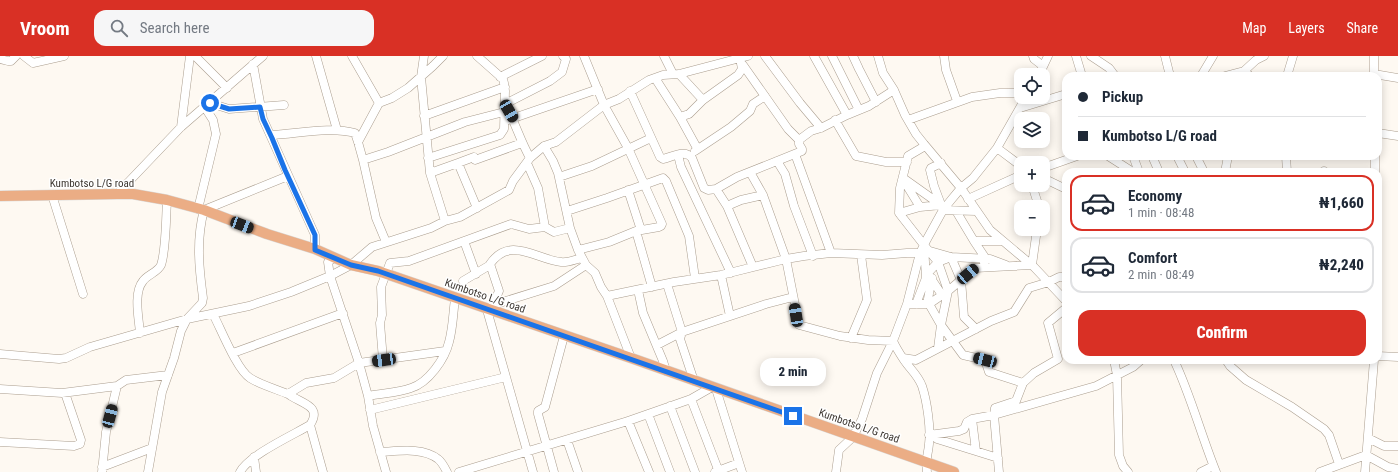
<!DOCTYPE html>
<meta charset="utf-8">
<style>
:root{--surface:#fff;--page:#f6f6f7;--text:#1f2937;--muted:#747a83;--line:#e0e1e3;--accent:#d93025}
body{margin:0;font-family:"Roboto Condensed",sans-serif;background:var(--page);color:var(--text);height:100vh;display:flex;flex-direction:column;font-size:15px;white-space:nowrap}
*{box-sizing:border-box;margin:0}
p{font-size:13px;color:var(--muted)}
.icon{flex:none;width:22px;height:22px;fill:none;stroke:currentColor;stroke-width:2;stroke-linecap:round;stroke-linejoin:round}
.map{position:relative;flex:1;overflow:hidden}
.panel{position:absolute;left:1062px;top:112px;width:320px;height:196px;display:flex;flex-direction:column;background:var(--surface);border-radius:12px;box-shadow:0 2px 10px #0003}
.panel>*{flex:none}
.hud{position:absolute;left:1062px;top:16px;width:320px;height:88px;border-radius:12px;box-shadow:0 2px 10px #0003;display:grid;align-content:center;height:88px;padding:0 16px;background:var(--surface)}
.fabs{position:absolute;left:1014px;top:12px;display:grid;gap:8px}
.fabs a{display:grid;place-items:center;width:36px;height:36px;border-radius:8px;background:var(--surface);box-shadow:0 2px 10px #0003;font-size:20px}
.end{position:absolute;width:18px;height:18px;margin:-9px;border:5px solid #1a73e8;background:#fff;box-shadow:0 0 0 2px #fff}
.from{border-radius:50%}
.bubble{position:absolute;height:28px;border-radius:12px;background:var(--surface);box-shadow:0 2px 10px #0003;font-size:13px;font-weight:800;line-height:28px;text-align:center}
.car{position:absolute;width:12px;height:24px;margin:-12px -6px;border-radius:5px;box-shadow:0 0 3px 1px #0007;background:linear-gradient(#222 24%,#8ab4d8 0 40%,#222 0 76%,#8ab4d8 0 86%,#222 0)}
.hud b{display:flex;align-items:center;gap:14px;height:38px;font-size:15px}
.hud b+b{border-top:1px solid var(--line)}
.hud i{width:10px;height:10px;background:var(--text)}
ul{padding:7px 0 0;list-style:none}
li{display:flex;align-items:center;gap:12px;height:56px;margin:0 8px 6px;padding:0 8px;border:2px solid var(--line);border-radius:12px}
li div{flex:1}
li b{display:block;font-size:15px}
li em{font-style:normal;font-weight:800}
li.current{border-color:var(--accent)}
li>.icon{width:36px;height:36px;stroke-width:1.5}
.primary-button{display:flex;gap:8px;margin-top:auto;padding:8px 16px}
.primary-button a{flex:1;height:46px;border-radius:12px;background:var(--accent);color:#fff;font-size:16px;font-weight:800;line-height:46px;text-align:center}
header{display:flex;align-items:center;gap:24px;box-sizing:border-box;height:56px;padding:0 20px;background:var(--accent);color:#fff}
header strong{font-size:19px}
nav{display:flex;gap:22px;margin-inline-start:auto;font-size:14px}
.search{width:280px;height:36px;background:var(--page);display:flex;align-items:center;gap:10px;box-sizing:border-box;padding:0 14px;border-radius:12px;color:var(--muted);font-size:15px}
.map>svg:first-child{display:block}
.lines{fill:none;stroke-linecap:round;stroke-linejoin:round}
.minor-casing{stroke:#ab9e8f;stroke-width:9}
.major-casing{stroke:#d8d7d6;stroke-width:11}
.minor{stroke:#fff;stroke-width:8}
.major{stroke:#ebad85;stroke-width:10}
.route{stroke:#1a73e8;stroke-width:5}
.labels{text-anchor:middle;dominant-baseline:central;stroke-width:3;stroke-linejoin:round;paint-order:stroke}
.street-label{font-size:11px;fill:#3e3832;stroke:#fff}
</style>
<header>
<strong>Vroom</strong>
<div class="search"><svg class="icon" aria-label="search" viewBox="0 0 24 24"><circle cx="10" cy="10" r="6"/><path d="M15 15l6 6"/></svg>Search here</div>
<nav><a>Map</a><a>Layers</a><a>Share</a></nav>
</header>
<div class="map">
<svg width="1398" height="416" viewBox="0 0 1398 416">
<rect width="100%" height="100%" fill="#fef9f2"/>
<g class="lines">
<defs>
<path id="minor" d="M24 0 33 7 64 0
M195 0 227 32
M316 0 337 74
M352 0 379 47
M424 0 421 21 430 117 445 165
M664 0 673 18
M765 0 800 47 821 72
M814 0 847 59
M832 0 859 54
M853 0 859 13 876 46
M878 0 883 17 894 34 905 59 916 78 924 88 961 132 990 174 1034 211 1066 245
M944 0 946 14 957 45
M1033 0 1034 3 1043 10
M1076 0 1082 20
M1091 0 1109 12 1115 20
M1165 0 1170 20
M0 3 8 5H11L16 0
M253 8 263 63 315 179V193
M743 9 788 73 799 84
M1244 15 1256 4 1264 0
M679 18 703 44
M1374 18 1398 22
M1039 19 1048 0
M1201 20 1213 0
M1225 20 1244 15 1250 20
M1287 20 1293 0
M1374 20V0
M500 21 542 0
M655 22 680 61
M630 35 660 101 663 103C672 101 685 93 692 102L704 132 708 134 716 133 737 121 802 95V93L799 88V84L811 75 821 72 847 59 869 50 894 34
M210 47 229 53 284 49
M1020 52 1066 38
M424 60 505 31
M508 64 598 33
M835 64 856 100 886 106H907
M908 64 972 41 1000 37H1021
M181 71 190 0
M1378 77 1398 80
M271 79C297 78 330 70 355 77L358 86 363 104 388 96 465 66 504 56
M358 86 379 47 392 42 408 32 433 10 443 0
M544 90 553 105 558 117 570 172 578 194 586 209 595 217 601 231 607 240 631 302
M925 90 908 100 900 132 899 157 924 189 938 206 948 235 941 269 963 299 985 304 989 316 1023 327 1016 345 995 352 994 359 999 416
M697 92 680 61 689 58 703 44 738 19 742 13 740 2
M997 92 1021 110
M695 95 731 71 750 55 753 48 765 40
M795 98 831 197
M678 99 681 111 731 217
M1108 100 1133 116
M1133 100 1139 116
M1152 100 1159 116
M1177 100 1185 116
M1196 100 1204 116
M1286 100 1287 116
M1375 100V116
M428 102 500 79 504 73 505 35 504 27 503 23 477 0
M530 102C520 84 515 66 505 48L550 25 562 16 566 3 563 0
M363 104 376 162 386 186
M777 105 785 118 794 150 813 200
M458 107 474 101 475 104 522 87
M527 107 538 132 545 171
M941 107 931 112 930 114 934 130 943 154 976 155
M1043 112 1077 100
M1324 115V116
M750 116 763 139 786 203 799 269 840 280 868 284 893 285C896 292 900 298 904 304 910 313 918 319 922 330 927 345 931 373 929 388 928 400 925 403 927 416
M1225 116 1228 100
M430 117 458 107 477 152
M559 121 592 110 651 82
M1043 122 1066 133
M904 125 920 151
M1032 129 1039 151
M716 133 727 150 753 211
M628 134 641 174
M117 138 181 71 263 0
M52 139 83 238
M968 143 1021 119
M727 150 741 144 763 139
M198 153 216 78 213 64 204 50
M567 155 607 142 663 122 666 125 689 180 695 222
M956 155 974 185
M899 157 920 151 941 149 903 122
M636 175 652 231
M464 185 476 218
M578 194 609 186 636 175 659 171 661 170 662 168 628 92 604 49 584 0
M930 195 951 201 990 203 1006 209
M984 206 986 203 974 185H1001
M926 215 942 239
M928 217 938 206 951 201 961 224 964 261 976 273
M721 219 730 260
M463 225 490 209
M667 228 682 276 680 283 694 325
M638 234 643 257 663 305 666 315
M607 240 674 226 721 219 786 203 804 200 831 197 882 199 907 197H920
M907 248H929L941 269 938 292
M916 248 926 222 924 190
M927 248 932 222
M929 248 948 235 975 212 1032 209 1037 173
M493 249 499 235 490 208C510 179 537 204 561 206 568 207 576 203 582 202
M213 258C221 273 237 314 250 322 261 329 276 333 288 338L291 340C304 348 322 351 310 369 293 379 249 399 240 416
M140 277C139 263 133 237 143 225 147 219 158 216 161 209 166 195 166 160 167 144
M851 282 867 244 861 199
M657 289 682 276 766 248 793 241
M233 297 343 257
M0 298 59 303 66 302 90 291 187 263 249 250 291 236 330 220 328 206 334 202
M1378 300 1398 301
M903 302 916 304 991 265 1014 256 1029 232 1049 226 1059 221H1066
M383 304 380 267 382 259 381 231 390 207 409 205 511 168 529 173 545 171 554 176 570 172
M1114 304 1117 319 1119 399 1123 410 1128 416
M1174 304C1191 340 1201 379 1216 416
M1226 304 1230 310 1246 324 1292 351 1324 373 1329 379 1339 408
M1023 327 1034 317 1058 303 1048 267 1066 252
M0 333 62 337 117 330 126 324 168 319
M716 333 742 416
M288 338 306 327 334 322 359 307 445 295
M368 340C382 337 398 337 411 332 428 327 445 303 449 286 453 272 453 257 455 243
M691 343 719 416
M670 350 695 416
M370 354 506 321
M648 358 670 416
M972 363 976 395
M628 365 649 416
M310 369 323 416
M933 378 937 383 998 402
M929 379 959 375 964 373 967 366 972 363 994 359 1096 330 1133 311 1141 304
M1368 382 1384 390H1398
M567 384 578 416
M0 386 74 390 80 388 81 384 65 337
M380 396C399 395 423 391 438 403 442 406 445 412 447 416
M254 401 256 416
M102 411 152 392
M102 416 106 376 117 330
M148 416 162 336 174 302 181 275 187 263 202 247 203 242C199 212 196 184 204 154L288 120
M386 416 373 370 368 340 359 307 330 220 351 209 372 191 431 172 445 165 460 161 509 134 513 125 530 102 544 90 556 86 604 49 619 43 649 24 663 19 679 18 748 0
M459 416 628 365 691 343 712 331
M533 416 487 254 493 249 554 230 586 209
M554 416 538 358V355L545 351 564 280
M715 416 739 407
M836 416 839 394 853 381 862 363 877 317 893 285 907 248 920 197 927 183 943 154 951 144 961 132 973 122 997 92 1026 41
M1201 416 1213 410
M1320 416 1366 399 1388 411 1398 413
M1365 416 1374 304"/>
<path id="major" d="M0 140 117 138H133L167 144 204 154 267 178 315 193 351 209 378 215 631 302 954 416"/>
</defs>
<!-- minor casing -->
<use href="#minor" class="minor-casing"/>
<!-- major casing -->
<use href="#major" class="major-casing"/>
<!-- minor -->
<use href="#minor" class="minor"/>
<!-- major -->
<use href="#major" class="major"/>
</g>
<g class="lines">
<!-- route -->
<path class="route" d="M210 47 229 53 260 51 263 63 272 82 285 114 315 179V194L351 209 378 215 793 360"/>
</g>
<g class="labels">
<!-- street labels -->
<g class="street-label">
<text x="92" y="127">Kumbotso L/G road</text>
<text transform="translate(485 240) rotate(19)">Kumbotso L/G road</text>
<text transform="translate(859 370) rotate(19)">Kumbotso L/G road</text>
</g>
</g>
</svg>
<div class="fabs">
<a><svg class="icon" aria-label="locate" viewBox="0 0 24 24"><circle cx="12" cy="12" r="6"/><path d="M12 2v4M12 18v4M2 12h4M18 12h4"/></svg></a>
<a><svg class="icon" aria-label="layers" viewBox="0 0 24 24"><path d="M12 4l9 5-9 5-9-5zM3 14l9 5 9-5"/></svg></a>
<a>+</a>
<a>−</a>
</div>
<i class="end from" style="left:210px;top:47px"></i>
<i class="end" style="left:793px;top:360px"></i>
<div class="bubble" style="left:760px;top:302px;width:66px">2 min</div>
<i class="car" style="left:509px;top:55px;rotate:150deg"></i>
<i class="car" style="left:242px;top:169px;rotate:111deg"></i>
<i class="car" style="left:968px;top:218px;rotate:50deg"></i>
<i class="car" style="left:796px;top:259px;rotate:351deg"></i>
<i class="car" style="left:384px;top:304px;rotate:262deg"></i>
<i class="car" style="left:985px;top:304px;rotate:285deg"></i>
<i class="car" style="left:110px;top:360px;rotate:15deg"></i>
<div class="hud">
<b><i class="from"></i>Pickup</b>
<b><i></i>Kumbotso L/G road</b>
</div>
<section class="panel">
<ul>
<li class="current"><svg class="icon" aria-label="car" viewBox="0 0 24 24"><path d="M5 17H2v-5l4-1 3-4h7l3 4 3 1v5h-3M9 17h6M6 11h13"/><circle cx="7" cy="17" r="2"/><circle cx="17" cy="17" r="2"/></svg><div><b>Economy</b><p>1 min · 08:48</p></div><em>₦1,660</em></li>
<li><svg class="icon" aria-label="car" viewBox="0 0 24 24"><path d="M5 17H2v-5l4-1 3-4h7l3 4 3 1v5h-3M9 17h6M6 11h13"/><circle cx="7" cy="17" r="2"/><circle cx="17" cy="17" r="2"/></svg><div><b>Comfort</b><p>2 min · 08:49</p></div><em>₦2,240</em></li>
</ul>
<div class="primary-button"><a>Confirm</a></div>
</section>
</div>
